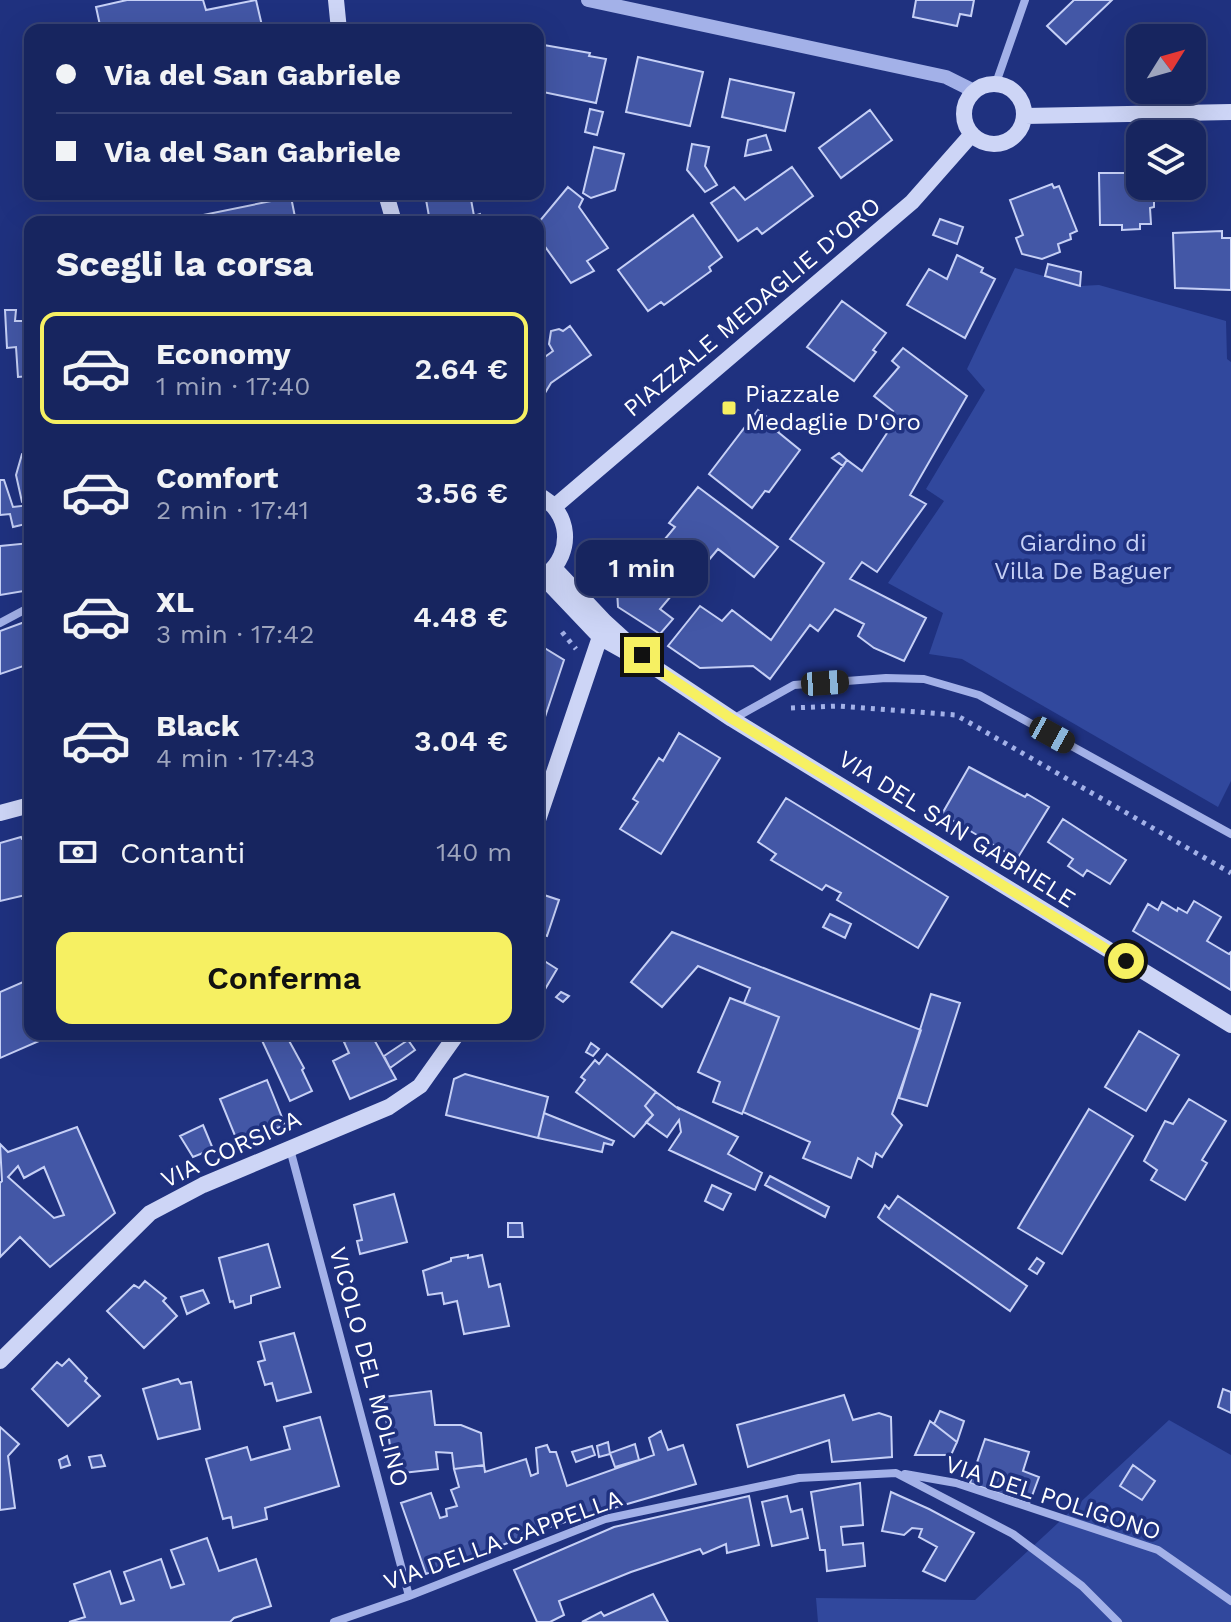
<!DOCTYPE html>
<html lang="it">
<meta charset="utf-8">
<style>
:root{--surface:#17255f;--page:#243168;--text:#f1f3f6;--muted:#9ea5bd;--line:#364274;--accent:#f6f062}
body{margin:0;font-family:"Work Sans",sans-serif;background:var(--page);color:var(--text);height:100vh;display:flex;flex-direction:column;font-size:30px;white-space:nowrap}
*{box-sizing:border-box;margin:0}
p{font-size:26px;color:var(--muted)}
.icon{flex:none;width:44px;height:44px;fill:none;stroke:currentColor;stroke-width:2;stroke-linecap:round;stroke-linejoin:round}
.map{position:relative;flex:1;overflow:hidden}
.panel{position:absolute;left:24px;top:216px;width:520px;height:824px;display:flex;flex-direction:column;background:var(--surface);border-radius:16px;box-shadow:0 8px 32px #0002,0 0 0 2px var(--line)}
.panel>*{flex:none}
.hud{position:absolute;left:24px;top:24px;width:520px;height:176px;border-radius:16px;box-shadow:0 8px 32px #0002,0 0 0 2px var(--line);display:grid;align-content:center;height:176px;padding:0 32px;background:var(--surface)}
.needle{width:52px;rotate:53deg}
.fabs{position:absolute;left:1126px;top:24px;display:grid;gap:16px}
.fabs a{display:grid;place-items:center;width:80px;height:80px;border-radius:16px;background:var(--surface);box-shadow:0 8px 32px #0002,0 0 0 2px var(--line);font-size:40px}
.end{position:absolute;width:36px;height:36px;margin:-18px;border:10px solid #f6f062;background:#111;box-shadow:0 0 0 4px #111}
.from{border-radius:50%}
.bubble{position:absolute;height:56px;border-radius:16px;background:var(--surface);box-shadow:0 8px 32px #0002,0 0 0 2px var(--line);font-size:26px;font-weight:600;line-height:56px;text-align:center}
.car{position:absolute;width:24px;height:48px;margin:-24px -12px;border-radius:10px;box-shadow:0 0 6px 2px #0007;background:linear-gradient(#222 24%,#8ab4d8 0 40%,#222 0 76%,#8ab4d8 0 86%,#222 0)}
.hud b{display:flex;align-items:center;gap:28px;height:76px;font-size:30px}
.hud b+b{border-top:2px solid var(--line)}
.hud i{width:20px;height:20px;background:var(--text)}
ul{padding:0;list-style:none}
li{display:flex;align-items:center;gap:24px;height:112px;margin:0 16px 12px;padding:0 16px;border:4px solid transparent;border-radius:16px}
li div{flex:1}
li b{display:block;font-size:30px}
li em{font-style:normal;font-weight:600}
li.current{border-color:var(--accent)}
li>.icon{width:72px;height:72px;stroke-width:1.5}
h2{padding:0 32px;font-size:36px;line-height:96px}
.pay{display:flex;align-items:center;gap:20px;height:88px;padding:0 32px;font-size:30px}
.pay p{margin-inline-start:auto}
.action{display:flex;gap:16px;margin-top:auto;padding:16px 32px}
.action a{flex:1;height:92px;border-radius:16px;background:var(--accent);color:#111;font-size:32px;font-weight:600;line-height:92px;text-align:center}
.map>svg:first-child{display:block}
.green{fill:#31489d}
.building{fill:#4357a6;stroke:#c6d0f6;stroke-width:2;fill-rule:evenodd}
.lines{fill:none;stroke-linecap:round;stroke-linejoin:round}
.path{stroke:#a3b1e8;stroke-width:5;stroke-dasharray:4 6;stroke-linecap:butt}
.minor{stroke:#a3b1e8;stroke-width:8}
.tertiary{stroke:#a3b1e8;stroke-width:14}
.secondary{stroke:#cdd5f6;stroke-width:16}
.route{stroke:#f6f062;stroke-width:10}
.poi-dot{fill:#f6f062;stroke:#1f317f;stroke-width:3}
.labels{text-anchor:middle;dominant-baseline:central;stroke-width:7;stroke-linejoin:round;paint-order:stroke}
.street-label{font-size:24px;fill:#fff;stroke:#1f317f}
.poi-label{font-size:24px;fill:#fff;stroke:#1f317f;text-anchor:start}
.park-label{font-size:24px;fill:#c6d0f6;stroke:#1f317f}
</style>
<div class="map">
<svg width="1231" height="1622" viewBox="0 0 1231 1622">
<rect width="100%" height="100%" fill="#1f317f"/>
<!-- green -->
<path class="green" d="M1015 268 1080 286 1099 285 1226 321 1227 359 1231 362V781L1218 807 962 659 929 654 943 613 888 583 944 501 926 489 985 390 967 369Z
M1169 1420 1231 1455V1622H818L816 1598 975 1600Z"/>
<!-- building -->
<path class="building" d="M127 0H203L206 10 256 0 263 30H101L96 7Z
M916 0H974L971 16 960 14 957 26 913 17Z
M1074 0H1112L1066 44 1047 26Z
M538 44 590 53 589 56 606 59 596 103 538 91Z
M638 57 703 72 690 126 626 112Z
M730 79 794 93 785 131 722 117Z
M590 109 603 112 597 135 585 132Z
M870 110 892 140 841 178 819 148Z
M766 135 771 150 745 156 748 140Z
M692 144 709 147 705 166 717 185 705 192 687 170Z
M594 147 624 154 615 190 591 198 583 193Z
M792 167 813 196 762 234 757 228 738 241 711 203 734 187 745 200Z
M1099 173H1140V186H1150V191H1154V207L1150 208 1151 224H1140V229L1122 230V225H1100Z
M1052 184 1054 188 1059 186 1077 231 1070 234 1071 239 1058 244 1060 252 1042 259 1022 254 1016 238 1023 235 1010 200Z
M568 187 583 199 579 207 608 248 587 261 594 271 571 283 546 248 538 260V223Z
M425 194H470L474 216 480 214 482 222H430Z
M291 197 296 222H199L198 216Z
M693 215 722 257 709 267 711 271 664 305 661 302 648 311 618 270Z
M940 219 963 227 957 244 933 235Z
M1222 231V238H1231V290L1175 288 1173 233Z
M957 255 983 268 981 272 995 279 965 338 907 305 929 269 947 279Z
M1048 264 1081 272 1080 286 1045 276Z
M842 301 886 333 873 350 876 352 854 381 807 347Z
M5 310H16L15 321H30V376L18 377 16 347 7 348Z
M570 326 591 355 551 383 545 393H538V362L553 351 549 344 551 331 559 329 563 331Z
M903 348 967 396 910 495 926 504 877 572 862 562 850 579 926 618 904 661 874 648 858 636 864 624 835 609 818 631 810 625 770 679 753 666 700 668 668 646 700 606 722 621 732 610 771 640 824 563 790 539 847 460 862 471 891 427 884 421 893 411 874 396 899 367 892 361Z
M758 410 781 428 778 432 800 450 769 492 765 491 752 508 709 474Z
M30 452V504L22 502 16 475 22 454Z
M839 453 847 460 843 466 832 458Z
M0 480H4L13 507 30 505V523L13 527 10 514 0 515Z
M698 487 778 547 754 577 718 549 688 585 682 583 660 609 673 619 660 634 618 607 617 590 655 540 660 545 675 527 669 523Z
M30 543V590L0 595V546Z
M30 620V680L29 664 0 674V631Z
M538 644 564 660 538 738Z
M679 733 720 758 661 854 620 829 638 802 633 799 659 758 663 761Z
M969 767 1025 797 1027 794 1049 807 1017 859 942 814Z
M786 798 948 897 918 948 837 900 841 893 826 885 822 890 771 860 776 854 758 842Z
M1063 819 1126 860 1110 884 1087 870 1083 876 1068 866 1073 859 1048 842Z
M21 837 22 839 30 838V894L0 901V843Z
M538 893 559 900 547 936 538 933Z
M1194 901 1221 917 1207 941 1229 954 1231 952V990L1133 931 1148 904 1158 910 1162 902 1177 911 1178 908 1187 913Z
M830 914 851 924 845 938 823 927Z
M672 932 921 1030 892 1114 902 1125 882 1157 876 1153 872 1167 858 1158 851 1178 803 1158 810 1142 743 1112 779 1017 744 1003 750 988 698 966 662 1007 631 982Z
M538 957 557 969 544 991 538 988Z
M30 979V1034H55L0 1058V992Z
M561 992 569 996 563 1002 556 997Z
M931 994 960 1003 927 1106 899 1098Z
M730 998 779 1017 742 1114 713 1102 720 1082 698 1072Z
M1139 1031 1179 1055 1146 1111 1105 1087Z
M259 1034H294L287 1037 304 1068 302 1070 312 1091 290 1101Z
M361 1034H371L396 1079 350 1099 333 1061 349 1053 344 1042Z
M408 1040 415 1050 390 1068 384 1056Z
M591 1043 599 1049 593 1056 586 1052Z
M607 1054 656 1092 645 1106 653 1115 634 1137 576 1092 585 1080 581 1077 595 1060 599 1064Z
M465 1074 548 1097 538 1138 446 1115 454 1079Z
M267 1080 285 1125 238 1143 220 1099Z
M656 1092 680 1110 679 1108 738 1137 728 1154 762 1173 755 1190 669 1150 681 1132 679 1120 667 1137 646 1122 653 1115 645 1106Z
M1189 1099 1226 1121 1202 1160 1207 1163 1185 1200 1151 1180 1157 1170 1144 1161 1165 1121 1173 1124Z
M1089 1109 1133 1136 1062 1254 1018 1228Z
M544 1113 614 1141 612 1145 604 1143 602 1152 538 1138Z
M203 1125 213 1149 193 1157 180 1136Z
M77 1127 115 1213 50 1267 20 1237 0 1257V1183L2 1181 0 1144 8 1152ZM18 1166 24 1178 44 1167 64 1215 54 1218 8 1177Z
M770 1176 829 1207 825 1217 765 1185Z
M712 1185 731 1194 723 1210 705 1201Z
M394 1194 407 1242 360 1254 357 1241 362 1240 354 1205Z
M898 1196 1027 1286 1010 1311 881 1220 878 1217 885 1205 889 1209Z
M508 1223H522L523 1237H508Z
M268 1244 280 1287 251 1296V1303L235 1308 233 1301 230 1302 219 1258Z
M468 1255V1258L482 1255 489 1287 500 1284 509 1326 464 1334 457 1301 444 1304 442 1293 428 1295 423 1271 451 1261V1258Z
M1037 1258 1044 1263 1037 1274 1029 1269Z
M145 1281 166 1298 163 1301 177 1316 144 1348 107 1311 134 1285 139 1288Z
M203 1290 209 1303 187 1314 181 1297Z
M294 1333 311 1392 277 1401 272 1383 265 1385 258 1362 265 1360 260 1342Z
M69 1359 87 1378 85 1381 100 1396 68 1426 32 1389 57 1362 62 1366Z
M178 1379 181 1384 191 1382 200 1429 158 1439 143 1389Z
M1223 1389 1231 1392V1413L1218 1407Z
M431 1391 435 1425H461L481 1433 484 1465 454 1469 452 1453 436 1452 438 1469 394 1474 383 1397Z
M844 1395 853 1420 879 1413 891 1417 892 1457 832 1462 829 1440 748 1467 737 1425Z
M940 1411 964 1421 957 1442 934 1424Z
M320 1417 339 1486 265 1508 267 1519 233 1528 231 1517 223 1519 206 1459 247 1447 251 1460 290 1449 284 1427Z
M930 1421 957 1442 951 1455H915Z
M0 1427 19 1444 8 1456 15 1508 0 1510Z
M661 1431 668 1450 683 1445 696 1484 555 1525 426 1574 401 1503 431 1493 440 1518 447 1516 446 1509 457 1506 451 1490 459 1487 454 1469 484 1465 485 1472 526 1459 531 1476 538 1473 536 1448 547 1445 550 1452H556L567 1486 654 1455 649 1438Z
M985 1439 1029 1452 1023 1471 1039 1477 1029 1504 970 1483Z
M608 1442 610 1454 599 1457 597 1446Z
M635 1444 639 1460 615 1467 610 1453Z
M592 1446 595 1455 576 1462 572 1452Z
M101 1455 105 1466 92 1468 89 1457Z
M67 1456 70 1465 61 1468 59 1460Z
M1133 1465 1155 1481 1142 1500 1120 1486Z
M860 1483 863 1525 841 1527 843 1545 863 1543 865 1566 827 1571 825 1550H820L811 1492Z
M891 1492 929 1509 974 1533 945 1581 923 1571 937 1547 919 1537 922 1529 912 1528 904 1535 882 1531Z
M749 1496 759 1545 727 1553 726 1544 703 1554 700 1549 631 1572 559 1601 564 1615 550 1622H537L514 1570 614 1527Z
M787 1496 791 1512 802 1509 808 1538 772 1546 762 1502Z
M207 1538 219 1571 256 1559 271 1606 234 1618 230 1622H69L85 1617 74 1584 110 1571 121 1604 134 1600 124 1572 161 1559 171 1588 184 1584 171 1550Z
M653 1594 668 1622H582L601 1612 604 1616Z"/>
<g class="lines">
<!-- path -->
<path class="path" d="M562 632 576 649
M791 708 839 706 956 715 1231 873"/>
<!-- minor -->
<path class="minor" d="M996 83 1025 0
M0 623 30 607
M733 719 794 685 886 678 924 679 979 695 1231 834
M290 1149 409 1596
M905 1474 956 1483 1158 1550 1231 1601
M334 1622 409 1596 605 1519 799 1478 896 1473 1013 1534 1082 1586 1118 1622"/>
<!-- tertiary -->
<path class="tertiary" d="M588 0 946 77 974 91"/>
<!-- secondary -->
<path class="secondary" d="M336 0 339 30
M964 114a30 30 0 1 1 60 0a30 30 0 1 1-60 0Z
M1025 116 1231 112
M386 194 394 222
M538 495C571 511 574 553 546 575
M554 507 912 202 972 134
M554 568 605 622 638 652
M543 577 601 638 660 671 732 719 1231 1025
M0 813 30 805
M538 820 605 622
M0 1361 150 1213 203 1185 389 1107 420 1086 457 1034"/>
</g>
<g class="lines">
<!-- route -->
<path class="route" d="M642 655 660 671 732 719 1126 961"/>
</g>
<!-- markers -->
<rect class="poi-dot" x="721" y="400" width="16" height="16" rx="4"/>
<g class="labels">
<!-- street labels -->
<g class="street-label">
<text transform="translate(752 307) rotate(-40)">PIAZZALE MEDAGLIE D'ORO</text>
<text transform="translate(957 829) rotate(32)">VIA DEL SAN GABRIELE</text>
<text transform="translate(231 1149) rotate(-25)">VIA CORSICA</text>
<text transform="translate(369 1367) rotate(75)">VICOLO DEL MOLINO</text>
<text transform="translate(1053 1498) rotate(18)">VIA DEL POLIGONO</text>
<text transform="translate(503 1540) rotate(-20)">VIA DELLA CAPPELLA</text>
</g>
<!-- poi labels -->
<g class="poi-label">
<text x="745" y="394">Piazzale<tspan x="745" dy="28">Medaglie D'Oro</tspan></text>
</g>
<!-- park labels -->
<g class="park-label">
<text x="1083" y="543">Giardino di<tspan x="1083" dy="28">Villa De Baguer</tspan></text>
</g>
</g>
</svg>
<div class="fabs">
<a><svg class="needle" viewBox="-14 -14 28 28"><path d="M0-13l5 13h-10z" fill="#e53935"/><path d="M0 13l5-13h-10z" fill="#9ea5bd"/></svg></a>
<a><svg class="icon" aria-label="layers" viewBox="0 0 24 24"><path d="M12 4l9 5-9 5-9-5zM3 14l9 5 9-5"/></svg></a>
</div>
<i class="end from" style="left:1126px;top:961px"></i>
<i class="end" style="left:642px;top:655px"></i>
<div class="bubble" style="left:576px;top:540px;width:132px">1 min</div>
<i class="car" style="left:825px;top:683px;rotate:86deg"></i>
<i class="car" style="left:1052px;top:735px;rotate:119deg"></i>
<div class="hud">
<b><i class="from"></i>Via del San Gabriele</b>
<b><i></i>Via del San Gabriele</b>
</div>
<section class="panel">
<h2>Scegli la corsa</h2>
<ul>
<li class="current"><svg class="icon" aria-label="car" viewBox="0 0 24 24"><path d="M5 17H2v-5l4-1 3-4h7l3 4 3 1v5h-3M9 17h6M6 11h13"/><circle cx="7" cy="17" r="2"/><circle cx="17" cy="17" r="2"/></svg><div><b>Economy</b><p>1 min · 17:40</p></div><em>2.64 €</em></li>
<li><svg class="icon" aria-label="car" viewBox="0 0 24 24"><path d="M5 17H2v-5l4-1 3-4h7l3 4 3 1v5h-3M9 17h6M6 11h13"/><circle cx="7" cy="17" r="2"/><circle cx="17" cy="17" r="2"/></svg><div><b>Comfort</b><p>2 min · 17:41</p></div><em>3.56 €</em></li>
<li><svg class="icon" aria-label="car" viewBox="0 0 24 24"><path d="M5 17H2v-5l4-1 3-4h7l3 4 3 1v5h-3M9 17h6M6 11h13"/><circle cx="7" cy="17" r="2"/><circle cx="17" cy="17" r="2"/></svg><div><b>XL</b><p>3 min · 17:42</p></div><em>4.48 €</em></li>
<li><svg class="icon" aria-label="car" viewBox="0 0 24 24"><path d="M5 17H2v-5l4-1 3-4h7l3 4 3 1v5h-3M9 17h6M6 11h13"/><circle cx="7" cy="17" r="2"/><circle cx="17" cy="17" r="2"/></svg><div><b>Black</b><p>4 min · 17:43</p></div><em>3.04 €</em></li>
</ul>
<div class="pay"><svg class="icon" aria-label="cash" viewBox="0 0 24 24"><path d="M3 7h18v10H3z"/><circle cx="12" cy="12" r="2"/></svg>Contanti<p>140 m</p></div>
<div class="action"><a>Conferma</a></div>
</section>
</div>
